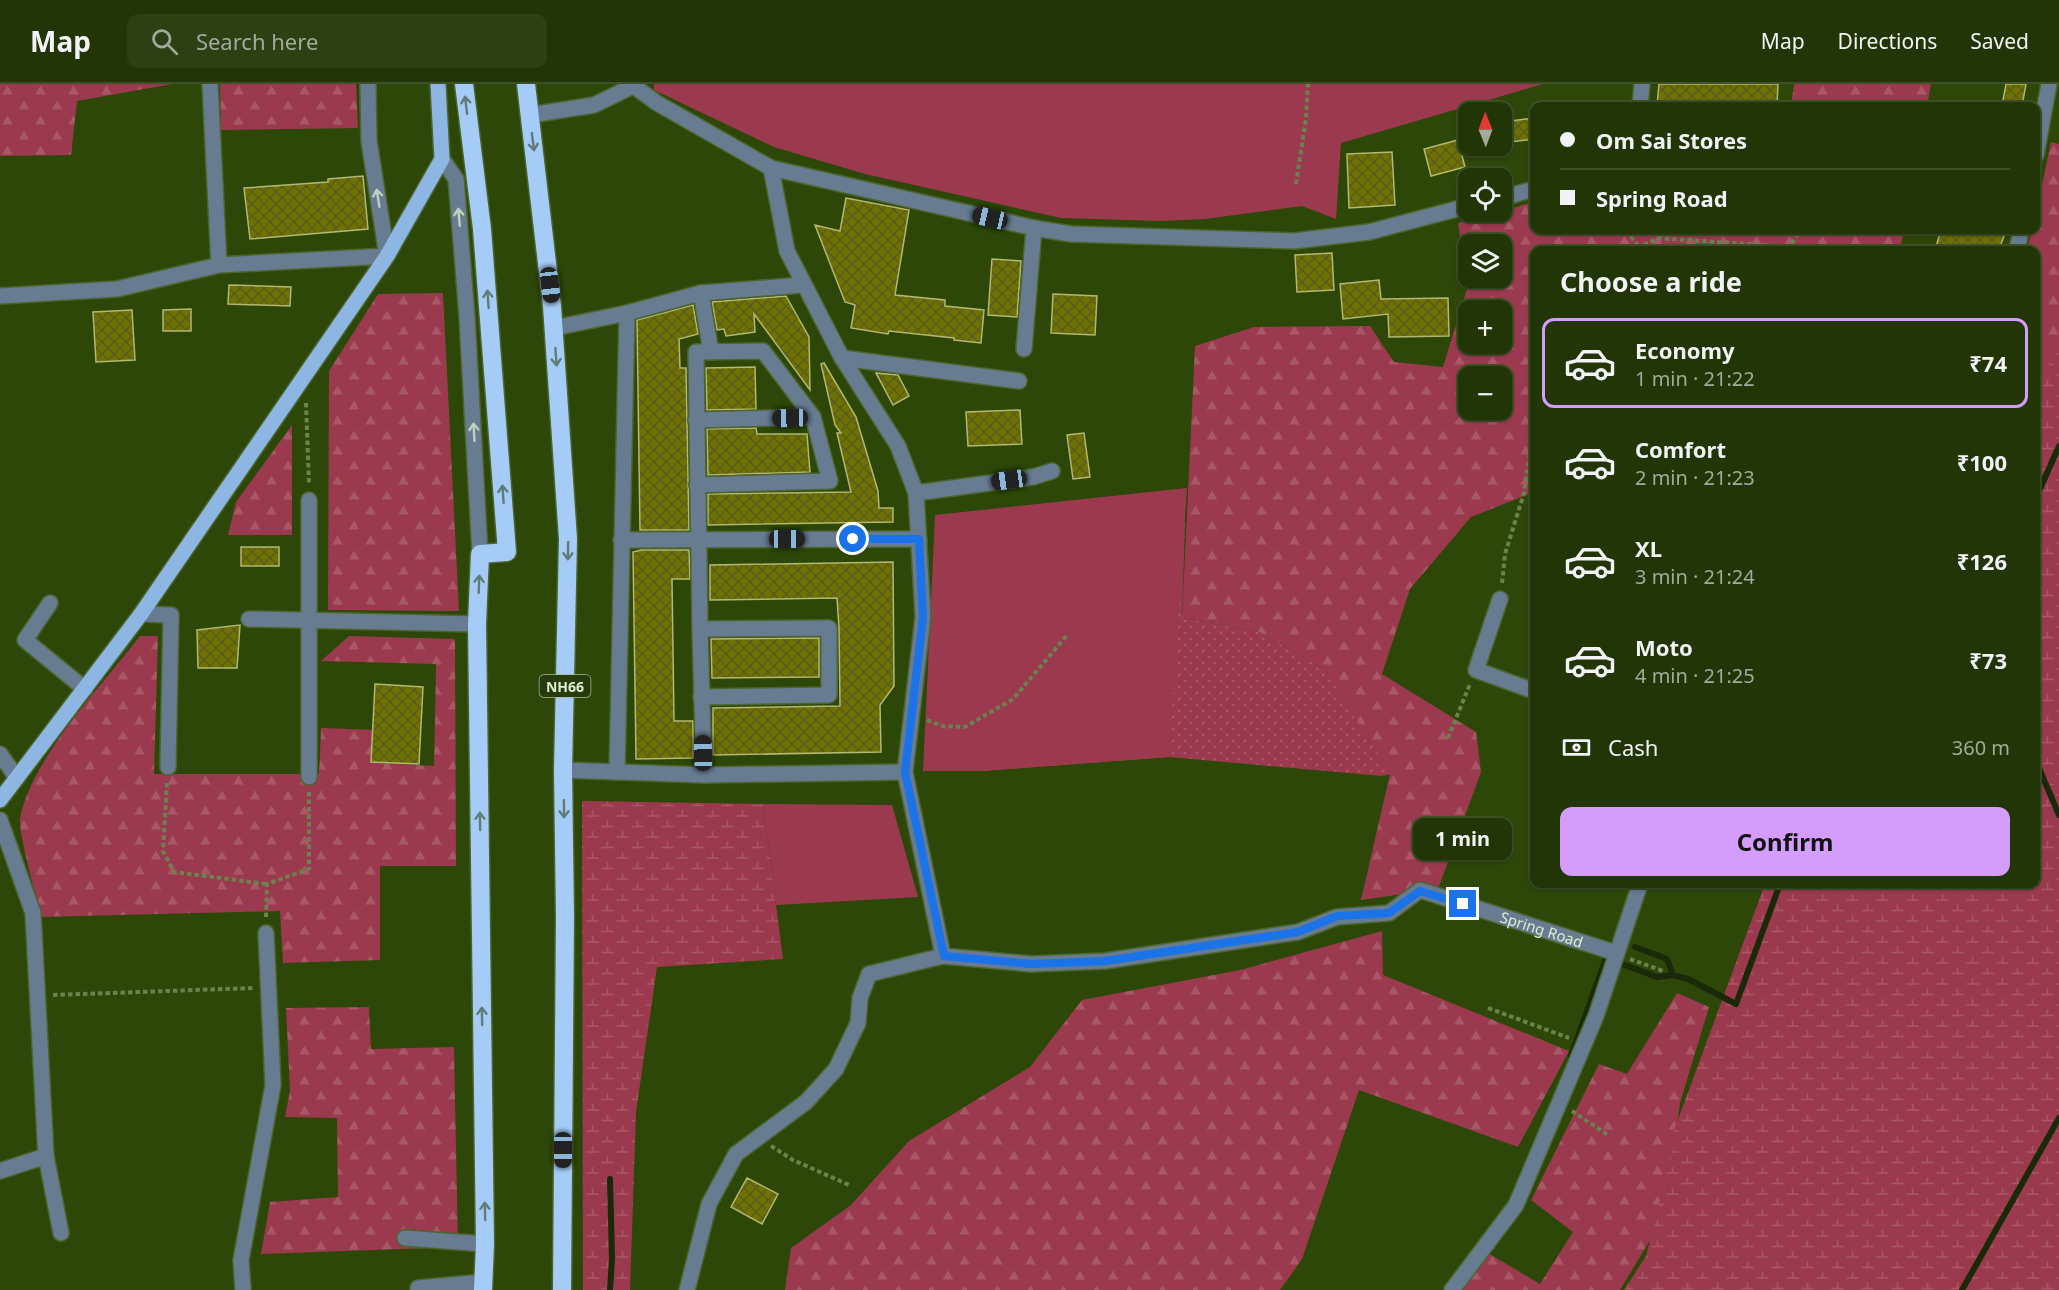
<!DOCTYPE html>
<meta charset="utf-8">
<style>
:root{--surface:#213506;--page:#2d4014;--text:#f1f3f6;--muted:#a2ab9b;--line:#3e5028;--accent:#d49cfb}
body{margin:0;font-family:"Noto Sans",sans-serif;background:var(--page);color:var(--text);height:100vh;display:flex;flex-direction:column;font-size:22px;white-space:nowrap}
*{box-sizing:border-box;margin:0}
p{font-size:20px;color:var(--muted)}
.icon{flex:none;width:33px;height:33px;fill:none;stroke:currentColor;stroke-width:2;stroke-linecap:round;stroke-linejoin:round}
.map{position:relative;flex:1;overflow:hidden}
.sheet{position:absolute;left:1530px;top:162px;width:510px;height:642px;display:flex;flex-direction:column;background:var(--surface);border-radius:12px;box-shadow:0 2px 4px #0004,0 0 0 2px var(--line)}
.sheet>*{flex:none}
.banner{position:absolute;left:1530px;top:18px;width:510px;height:132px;border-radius:12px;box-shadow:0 2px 4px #0004,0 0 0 2px var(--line);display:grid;align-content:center;height:132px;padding:0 30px;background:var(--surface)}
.needle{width:39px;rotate:359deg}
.tools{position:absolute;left:1458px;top:18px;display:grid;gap:12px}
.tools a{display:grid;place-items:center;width:54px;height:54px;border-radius:12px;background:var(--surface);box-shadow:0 2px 4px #0004,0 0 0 2px var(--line);font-size:30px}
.end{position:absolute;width:27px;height:27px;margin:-14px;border:8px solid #1a73e8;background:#fff;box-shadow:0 0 0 3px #fff}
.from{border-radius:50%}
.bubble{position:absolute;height:42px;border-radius:12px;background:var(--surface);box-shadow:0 2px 4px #0004,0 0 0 2px var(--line);font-size:20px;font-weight:700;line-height:42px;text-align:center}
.car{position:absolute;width:18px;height:36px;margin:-18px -9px;border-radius:8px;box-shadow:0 0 4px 2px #0007;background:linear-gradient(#222 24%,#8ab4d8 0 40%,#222 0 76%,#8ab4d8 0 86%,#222 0)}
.banner b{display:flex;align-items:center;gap:21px;height:57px;font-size:22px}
.banner b+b{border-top:2px solid var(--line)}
.banner i{width:15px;height:15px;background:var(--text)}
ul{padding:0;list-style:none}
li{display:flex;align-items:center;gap:18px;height:90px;margin:0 12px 9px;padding:0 18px;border:3px solid transparent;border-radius:12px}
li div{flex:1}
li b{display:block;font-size:22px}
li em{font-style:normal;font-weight:700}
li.current{border-color:var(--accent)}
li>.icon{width:54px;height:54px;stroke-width:1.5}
h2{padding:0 30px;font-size:27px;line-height:72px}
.pay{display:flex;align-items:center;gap:15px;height:66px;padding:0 30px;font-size:22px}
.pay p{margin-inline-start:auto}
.action{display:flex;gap:12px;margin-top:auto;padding:12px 30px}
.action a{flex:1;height:69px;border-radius:12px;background:var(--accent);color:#111;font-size:24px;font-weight:700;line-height:69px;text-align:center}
header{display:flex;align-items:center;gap:36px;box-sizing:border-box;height:84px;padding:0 30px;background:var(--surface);border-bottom:2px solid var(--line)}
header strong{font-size:28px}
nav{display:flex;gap:33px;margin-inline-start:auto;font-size:21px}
.search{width:420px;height:54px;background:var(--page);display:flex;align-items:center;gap:15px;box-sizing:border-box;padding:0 21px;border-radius:12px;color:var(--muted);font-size:22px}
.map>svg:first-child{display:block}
.grass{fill:url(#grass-dots)}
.forest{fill:url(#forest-firs);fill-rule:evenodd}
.wetland{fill:url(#wetland-marsh)}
.park{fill:#9b3a4e}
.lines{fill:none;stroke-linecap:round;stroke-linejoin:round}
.stream{stroke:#1a2908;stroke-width:6}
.building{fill:url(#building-cross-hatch);stroke:#b4b772;stroke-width:1.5}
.minor-casing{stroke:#4c652c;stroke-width:18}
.major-casing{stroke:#4c652c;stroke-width:18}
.highway-casing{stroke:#4c652c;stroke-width:21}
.path{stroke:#6b824e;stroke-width:4;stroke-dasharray:4.5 3;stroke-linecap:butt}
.minor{stroke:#677b91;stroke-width:15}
.major{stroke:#8db6e2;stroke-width:15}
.highway{stroke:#a5ccf7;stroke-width:18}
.oneway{stroke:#5f7c77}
.oneway2{stroke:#c0d1bf}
.route{stroke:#1a73e8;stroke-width:8}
.labels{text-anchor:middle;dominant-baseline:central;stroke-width:4.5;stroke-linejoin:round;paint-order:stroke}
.shield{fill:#263b0e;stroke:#a6b894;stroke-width:1.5}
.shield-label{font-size:14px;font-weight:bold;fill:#ddeece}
.street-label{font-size:15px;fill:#ddeece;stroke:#263b0e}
</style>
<header>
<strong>Map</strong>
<div class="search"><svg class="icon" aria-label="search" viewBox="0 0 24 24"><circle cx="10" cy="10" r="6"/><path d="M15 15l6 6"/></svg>Search here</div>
<nav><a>Map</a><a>Directions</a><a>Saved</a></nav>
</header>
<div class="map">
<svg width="2059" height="1206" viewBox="0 0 2059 1206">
<defs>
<pattern id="grass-dots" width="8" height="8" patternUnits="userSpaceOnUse" patternTransform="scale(1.5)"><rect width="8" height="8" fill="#9b3a4e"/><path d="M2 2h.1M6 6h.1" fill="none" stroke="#a85766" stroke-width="1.8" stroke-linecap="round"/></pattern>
<pattern id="forest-firs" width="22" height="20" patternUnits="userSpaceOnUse" patternTransform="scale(1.5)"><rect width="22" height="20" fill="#9b3a4e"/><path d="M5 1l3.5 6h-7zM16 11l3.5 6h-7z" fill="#a85766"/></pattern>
<pattern id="wetland-marsh" width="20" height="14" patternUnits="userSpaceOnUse" patternTransform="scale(1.5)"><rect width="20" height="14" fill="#9b3a4e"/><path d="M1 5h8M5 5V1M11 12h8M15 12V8" fill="none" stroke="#a85766"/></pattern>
<pattern id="building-cross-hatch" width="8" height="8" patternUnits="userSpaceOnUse" patternTransform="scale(1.5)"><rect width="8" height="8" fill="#6f7100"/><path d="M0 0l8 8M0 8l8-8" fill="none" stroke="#585c1f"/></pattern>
</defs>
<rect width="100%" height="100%" fill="#2c4708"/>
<!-- grass -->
<path class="grass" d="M1185 438 1182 534 1259 548 1326 586 1391 690 1382 692 1169 673 982 687H923L957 469Z"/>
<!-- forest -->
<path class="forest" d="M0 0H172L77 17 71 71 0 72Z
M220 0H356L358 44 221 46Z
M1794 0H1931L1927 22H1791Z
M2051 58 2059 60V274L2036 325V166H2027L2032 146H2036V129Z
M1534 118V146H1904L1900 166H1534V408L1471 433 1410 505 1382 590 1476 648 1481 688 1438 805 1361 816 1390 690 1326 586 1259 548 1182 534 1195 262 1254 243 1370 242 1394 278 1443 283 1467 205 1458 139ZM1468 160H1502V194H1468ZM1468 226H1502V260H1468ZM1468 292H1502V326H1468Z
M443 209 459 527 328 526 329 287 378 210Z
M292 341V451H228L236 418Z
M140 552H158L154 690H319L321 644 375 646 376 679 434 682 436 580 321 577 349 552 455 555 456 782H380V876L283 879 280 827 41 833C37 815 18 748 20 735 30 676 104 599 140 552Z
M1382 847 1383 891 1569 967 1518 1063 1359 1006 1302 1175 1280 1206H785L791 1164 851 1121 909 1057 1030 983 1082 916 1240 886Z
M1677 909 1709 923 1680 1019 1664 1133 1620 1206H1463L1488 1169 1540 1200 1573 1148 1531 1116 1599 980 1627 990Z
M369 923 371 965 454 963 458 1163 261 1170 270 1118 338 1113 337 1034 285 1033 290 1006 286 924Z"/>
<!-- wetland -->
<path class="wetland" d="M2059 249V1206H1624L1646 1172 1674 1060 1673 1049 1765 800H2036V326Z
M582 717 763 720 783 875 657 883 636 1028 630 1206H583Z"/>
<!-- park -->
<path class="park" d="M654 0H1543L1341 59 1336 135 1302 122 1205 135 1161 137 1061 134 865 90 774 63 654 6Z
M1187 404 1169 673 982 687H923L935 431Z
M763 720 892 721 918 813 776 821Z"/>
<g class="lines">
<!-- stream -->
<path class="stream" d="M2036 414 2059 362
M2036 677 2059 731
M1635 863 1667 875 1673 891
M1571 972 1606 874 1657 893 1673 891 1688 895 1736 920 1780 800
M610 1206 612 1175 610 1095
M1962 1206 2059 1034"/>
</g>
<!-- building -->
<path class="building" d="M1659 0H1778L1777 22H1657Z
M2006 0H2026L2022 22H2002Z
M1534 34V55L1502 59V38Z
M1458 56 1465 83 1431 92 1424 65Z
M1392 68 1395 121 1349 124 1347 70Z
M363 92 368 145 250 155 244 104 328 98V95Z
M846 114 909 126 895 211 945 216V222L984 226 981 259 954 256V254L889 247 888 250 851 244 855 221 845 218 815 141 840 147Z
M1941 146H2006L1999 166H1935Z
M1332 169 1334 206 1297 208 1295 171Z
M992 175 1021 177 1017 233 988 231Z
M1379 196 1381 215 1448 214 1449 252 1389 253 1388 230 1343 235 1340 200Z
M229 201 291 203 290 222 228 220Z
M1053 210 1097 212 1095 251 1051 249Z
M786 212 809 253 810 306 754 230 755 248 726 252 724 245 717 246 712 218Z
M693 221 698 250 679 255 680 284H686L689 446H640L637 236Z
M191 225V247H163V226Z
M132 226 135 276 96 278 93 228Z
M824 279 856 333 878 407 879 424H893V438L708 441V410L851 408 837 349H841L835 341 821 280Z
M755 283 756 325 707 326 706 284Z
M876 289 898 291 909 312 893 321Z
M1020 326 1022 360 968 362 966 328Z
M756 344 757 350H807L810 388 708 391 707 345Z
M1084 349 1090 393 1073 395 1067 351Z
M241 463H279V482H241Z
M641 466H689L690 495H672L674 637H693V674L636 675 633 468Z
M893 478 894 602 880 621 881 668 713 671V624L840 622 839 544 837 514 710 516V481Z
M240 541 237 584H198L197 546Z
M819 554V593L712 594 711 555Z
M375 600 423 603 419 680 371 678Z
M747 1094 778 1110 762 1140 731 1123Z"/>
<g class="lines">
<defs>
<g id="minor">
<path d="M210 0 219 181"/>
<path d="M631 0 657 19 771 84 787 167 842 274 898 362 916 409 923 533 905 688 943 872 869 890 860 914 858 939 836 985 806 1018 736 1070 709 1120 687 1206"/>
<path d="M1640 22 1642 0"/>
<path d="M530 31 594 21 633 2"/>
<path d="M2036 71 2049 0"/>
<path d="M442 75 456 95 467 233 480 470"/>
<path d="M771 84 1034 144 1071 150 1294 157 1369 148 1468 122"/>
<path d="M1502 114 1534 105"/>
<path d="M2017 166 2021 146"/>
<path d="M701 209 711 268"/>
<path d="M0 212 117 205 219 181 387 172 369 57 368 0"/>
<path d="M554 244 627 229 701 209 802 201"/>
<path d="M1024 265 1034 144"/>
<path d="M842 274 1019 297"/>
<path d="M696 336 813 333"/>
<path d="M697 401 830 397 813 333 763 267 696 268 700 545"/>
<path d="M916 409 1033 393 1052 387"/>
<path d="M621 456 919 455"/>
<path d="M1500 515 1476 586 1534 607"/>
<path d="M50 519 25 556 85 605"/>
<path d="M141 530 171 531 168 683"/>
<path d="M249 535 477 540"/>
<path d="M701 613 829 611V544L700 545 704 691"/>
<path d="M0 670 17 694"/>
<path d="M563 686 704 691 905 688"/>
<path d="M617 688 627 229"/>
<path d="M309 693V416"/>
<path d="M0 736 33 829 46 1072 0 1087"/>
<path id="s1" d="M943 872 1031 880 1105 877 1298 848 1337 833 1389 829 1420 806 1616 869"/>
<path d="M46 1072 61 1149"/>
<path d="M405 1154 485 1160"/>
<path d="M418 1204 483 1198"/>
<path d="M243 1206 241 1176 273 1001 266 849"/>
<path d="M1452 1206 1516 1121 1596 932 1640 800"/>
</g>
<path id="major" d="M0 716 141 530 387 172 442 75 438 0"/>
<path id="highway" d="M464 0 482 145 507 468 480 470 477 540 485 1160 483 1206
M526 0 552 222 568 455 563 686 565 833 562 1206"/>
</defs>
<!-- minor casing -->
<use href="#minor" class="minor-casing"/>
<!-- major casing -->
<use href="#major" class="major-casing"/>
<!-- highway casing -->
<use href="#highway" class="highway-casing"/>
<!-- path -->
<path class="path" d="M1296 100 1306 34 1308 0
M1628 146V149L1641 166
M1637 164 1659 154 1776 162
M1788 166 1800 146
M306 319 309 401
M1502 499 1505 470 1524 409 1534 338
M927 636 942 642 965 643 1013 615 1068 550
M1448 654 1470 600
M167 699 163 767 174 788 267 800
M266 833 267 800 309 785V708
M1630 875 1663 887
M53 911 253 904
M1488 924 1569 954
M1572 1027 1608 1051
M771 1062 793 1076 849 1101"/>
<!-- minor -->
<use href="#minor" class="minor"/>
<!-- major -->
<use href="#major" class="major"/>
<!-- highway -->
<use href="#highway" class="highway"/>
</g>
<!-- one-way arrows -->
<defs><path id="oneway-shaft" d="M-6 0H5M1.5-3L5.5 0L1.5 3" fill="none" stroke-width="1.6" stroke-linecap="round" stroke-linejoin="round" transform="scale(1.5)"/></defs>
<g class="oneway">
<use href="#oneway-shaft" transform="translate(466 21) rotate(-97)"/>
<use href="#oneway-shaft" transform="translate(533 58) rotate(83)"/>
<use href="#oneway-shaft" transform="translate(488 215) rotate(-94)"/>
<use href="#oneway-shaft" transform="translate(556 273) rotate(86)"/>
<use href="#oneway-shaft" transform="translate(503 410) rotate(-94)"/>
<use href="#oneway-shaft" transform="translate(568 467) rotate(91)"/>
<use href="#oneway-shaft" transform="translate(479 500) rotate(-88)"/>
<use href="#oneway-shaft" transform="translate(564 725) rotate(89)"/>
<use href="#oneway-shaft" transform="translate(480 737) rotate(-91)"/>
<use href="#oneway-shaft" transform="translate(482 932) rotate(-91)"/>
<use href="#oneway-shaft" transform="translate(485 1127) rotate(-91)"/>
</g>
<g class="oneway2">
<use href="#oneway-shaft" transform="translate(378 114) rotate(-99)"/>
<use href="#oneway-shaft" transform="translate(459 133) rotate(-95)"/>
<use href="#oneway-shaft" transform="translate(474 348) rotate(-93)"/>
</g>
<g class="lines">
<!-- route -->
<path class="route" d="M853 455H919L923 533 905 688 944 872 1031 880 1105 877 1298 848 1337 832 1389 829 1420 807 1463 820"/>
</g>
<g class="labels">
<!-- shield labels -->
<rect class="shield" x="539.5" y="591" width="51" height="22" rx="4.5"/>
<g class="shield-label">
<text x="565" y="602">NH66</text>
</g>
<!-- street labels -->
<g class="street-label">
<text stroke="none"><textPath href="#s1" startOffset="618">Spring Road</textPath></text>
</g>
</g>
</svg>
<div class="tools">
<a><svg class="needle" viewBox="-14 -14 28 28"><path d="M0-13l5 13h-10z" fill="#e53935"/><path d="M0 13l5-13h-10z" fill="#a2ab9b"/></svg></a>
<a><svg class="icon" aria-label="locate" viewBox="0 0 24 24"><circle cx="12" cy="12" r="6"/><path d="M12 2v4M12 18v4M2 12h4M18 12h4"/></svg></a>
<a><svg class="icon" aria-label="layers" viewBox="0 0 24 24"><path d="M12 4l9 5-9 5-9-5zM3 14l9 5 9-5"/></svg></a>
<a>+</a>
<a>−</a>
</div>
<i class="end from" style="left:853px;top:455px"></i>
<i class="end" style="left:1463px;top:820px"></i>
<div class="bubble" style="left:1413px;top:734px;width:99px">1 min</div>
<i class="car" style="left:990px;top:134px;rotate:283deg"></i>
<i class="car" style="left:550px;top:201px;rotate:173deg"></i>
<i class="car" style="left:790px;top:334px;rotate:269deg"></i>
<i class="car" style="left:1009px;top:396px;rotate:262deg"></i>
<i class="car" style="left:787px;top:455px;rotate:90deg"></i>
<i class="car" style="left:703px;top:669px;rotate:359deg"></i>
<i class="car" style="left:563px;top:1066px;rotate:180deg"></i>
<div class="banner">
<b><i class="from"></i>Om Sai Stores</b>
<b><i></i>Spring Road</b>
</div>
<section class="sheet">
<h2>Choose a ride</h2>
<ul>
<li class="current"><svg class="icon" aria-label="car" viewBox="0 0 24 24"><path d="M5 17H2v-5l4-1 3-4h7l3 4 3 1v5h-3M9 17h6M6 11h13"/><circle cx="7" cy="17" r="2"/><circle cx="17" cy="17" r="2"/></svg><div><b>Economy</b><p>1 min · 21:22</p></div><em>₹74</em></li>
<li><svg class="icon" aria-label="car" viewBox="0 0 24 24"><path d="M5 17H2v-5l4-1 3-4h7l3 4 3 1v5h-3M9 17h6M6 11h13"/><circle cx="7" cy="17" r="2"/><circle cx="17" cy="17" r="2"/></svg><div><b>Comfort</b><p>2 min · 21:23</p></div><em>₹100</em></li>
<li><svg class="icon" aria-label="car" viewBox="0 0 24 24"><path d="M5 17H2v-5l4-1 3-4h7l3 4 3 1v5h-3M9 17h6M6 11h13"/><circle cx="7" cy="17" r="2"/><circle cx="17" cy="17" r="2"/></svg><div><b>XL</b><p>3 min · 21:24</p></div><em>₹126</em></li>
<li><svg class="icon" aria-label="car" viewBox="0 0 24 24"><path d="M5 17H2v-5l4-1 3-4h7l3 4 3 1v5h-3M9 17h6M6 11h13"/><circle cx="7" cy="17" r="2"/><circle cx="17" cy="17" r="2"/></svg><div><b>Moto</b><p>4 min · 21:25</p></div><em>₹73</em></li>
</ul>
<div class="pay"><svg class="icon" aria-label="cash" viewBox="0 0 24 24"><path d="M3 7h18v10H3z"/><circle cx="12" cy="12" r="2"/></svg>Cash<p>360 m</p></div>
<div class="action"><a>Confirm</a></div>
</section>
</div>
